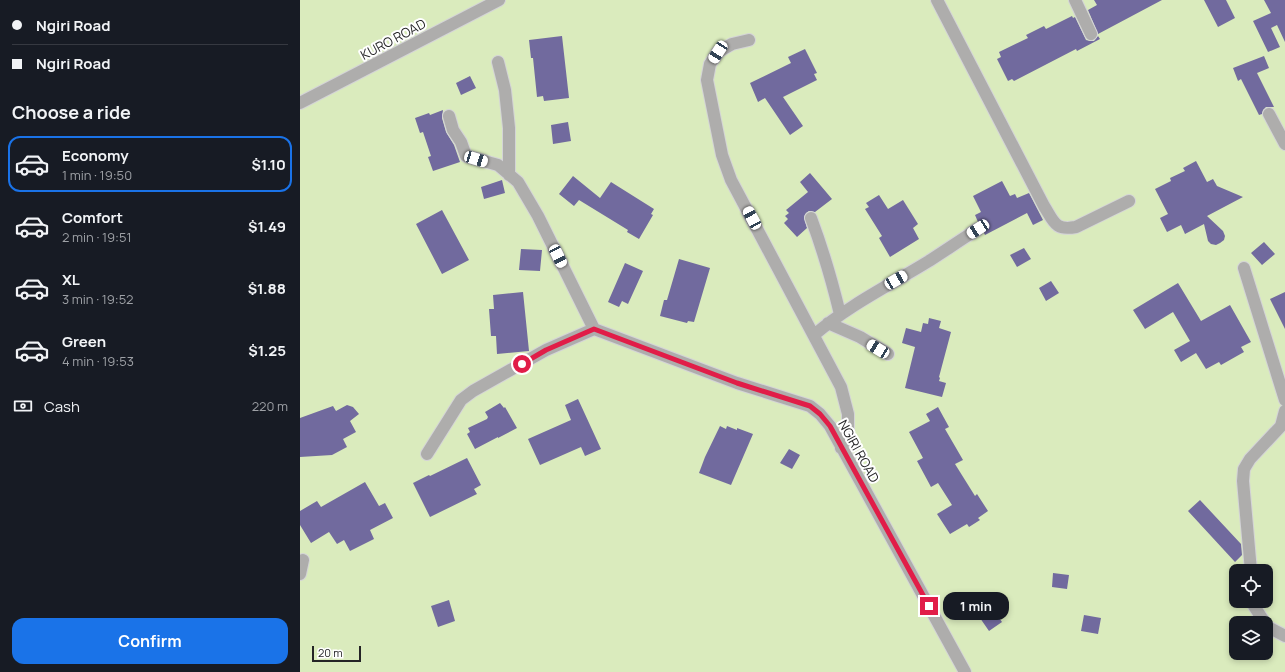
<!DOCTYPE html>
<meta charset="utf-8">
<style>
:root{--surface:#171b24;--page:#20242c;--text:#f1f3f6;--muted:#9ea1a6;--line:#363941;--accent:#1a73e8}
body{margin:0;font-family:Manrope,sans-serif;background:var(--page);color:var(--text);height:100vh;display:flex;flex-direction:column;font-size:15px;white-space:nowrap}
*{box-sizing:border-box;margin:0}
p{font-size:13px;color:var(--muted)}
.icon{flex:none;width:22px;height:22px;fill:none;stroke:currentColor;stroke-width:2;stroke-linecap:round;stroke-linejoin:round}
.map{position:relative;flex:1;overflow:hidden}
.side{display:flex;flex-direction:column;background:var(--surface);width:300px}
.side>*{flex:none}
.banner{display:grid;align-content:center;height:88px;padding:0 12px;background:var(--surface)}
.controls{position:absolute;left:929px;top:564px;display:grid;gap:8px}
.controls a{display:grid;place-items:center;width:44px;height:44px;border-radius:8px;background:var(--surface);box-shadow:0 2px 6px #0003;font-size:20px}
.scale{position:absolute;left:12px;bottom:10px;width:49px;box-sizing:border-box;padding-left:4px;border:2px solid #242426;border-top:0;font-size:11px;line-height:14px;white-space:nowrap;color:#242426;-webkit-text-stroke:3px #fff;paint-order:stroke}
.end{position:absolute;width:18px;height:18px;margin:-9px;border:5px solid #e11d48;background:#fff;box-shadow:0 0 0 2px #fff}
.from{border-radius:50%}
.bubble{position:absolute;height:28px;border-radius:12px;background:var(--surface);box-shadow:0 2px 6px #0003;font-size:13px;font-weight:700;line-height:28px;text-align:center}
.car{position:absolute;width:12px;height:24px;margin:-12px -6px;border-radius:5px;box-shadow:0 0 3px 1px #0007;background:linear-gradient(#fff 24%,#345 0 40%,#fff 0 76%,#345 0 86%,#fff 0)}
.banner b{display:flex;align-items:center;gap:14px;height:38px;font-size:15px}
.banner b+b{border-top:1px solid var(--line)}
.banner i{width:10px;height:10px;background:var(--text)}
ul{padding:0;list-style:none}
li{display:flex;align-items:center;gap:12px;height:56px;margin:0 8px 6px;padding:0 4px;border:2px solid transparent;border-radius:12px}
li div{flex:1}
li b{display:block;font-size:15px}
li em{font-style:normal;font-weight:700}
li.active{border-color:var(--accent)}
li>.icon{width:36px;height:36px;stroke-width:1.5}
h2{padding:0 12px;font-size:18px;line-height:48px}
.pay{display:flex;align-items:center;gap:10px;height:44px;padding:0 12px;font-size:15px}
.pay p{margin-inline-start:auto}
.button{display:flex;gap:8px;margin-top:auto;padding:8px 12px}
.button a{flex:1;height:46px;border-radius:12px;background:var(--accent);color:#fff;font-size:16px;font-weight:700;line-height:46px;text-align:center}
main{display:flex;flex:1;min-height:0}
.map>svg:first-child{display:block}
.green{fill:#daebbd;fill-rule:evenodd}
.building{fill:#716a9e}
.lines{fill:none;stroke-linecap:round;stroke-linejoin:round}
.minor-casing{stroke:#d4d4d7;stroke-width:14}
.minor{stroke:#aeadac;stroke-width:12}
.route{stroke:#e11d48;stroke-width:5}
.labels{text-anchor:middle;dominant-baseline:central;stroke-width:4;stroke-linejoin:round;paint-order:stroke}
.street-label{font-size:13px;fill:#242426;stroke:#fff}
</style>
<main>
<section class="side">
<div class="banner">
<b><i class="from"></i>Ngiri Road</b>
<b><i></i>Ngiri Road</b>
</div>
<h2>Choose a ride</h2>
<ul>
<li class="active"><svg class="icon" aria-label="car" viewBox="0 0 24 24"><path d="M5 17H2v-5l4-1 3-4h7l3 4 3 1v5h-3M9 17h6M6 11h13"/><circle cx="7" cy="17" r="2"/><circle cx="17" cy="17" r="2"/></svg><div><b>Economy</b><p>1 min · 19:50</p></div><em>$1.10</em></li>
<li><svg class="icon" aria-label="car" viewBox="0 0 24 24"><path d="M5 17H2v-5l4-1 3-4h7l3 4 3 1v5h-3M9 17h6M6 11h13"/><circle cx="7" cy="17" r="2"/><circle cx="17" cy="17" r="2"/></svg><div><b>Comfort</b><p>2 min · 19:51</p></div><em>$1.49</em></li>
<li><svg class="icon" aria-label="car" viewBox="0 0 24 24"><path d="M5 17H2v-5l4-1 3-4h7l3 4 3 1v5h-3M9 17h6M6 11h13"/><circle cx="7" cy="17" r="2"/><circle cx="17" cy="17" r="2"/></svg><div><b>XL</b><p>3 min · 19:52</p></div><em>$1.88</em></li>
<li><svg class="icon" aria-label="car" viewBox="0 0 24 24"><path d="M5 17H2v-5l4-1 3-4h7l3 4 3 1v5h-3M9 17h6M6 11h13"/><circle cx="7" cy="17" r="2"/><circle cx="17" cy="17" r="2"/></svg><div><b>Green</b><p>4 min · 19:53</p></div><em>$1.25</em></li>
</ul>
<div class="pay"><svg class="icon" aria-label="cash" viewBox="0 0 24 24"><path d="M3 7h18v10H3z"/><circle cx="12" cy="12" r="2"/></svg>Cash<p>220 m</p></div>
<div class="button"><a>Confirm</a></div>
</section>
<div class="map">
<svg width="985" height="672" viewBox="0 0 985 672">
<rect width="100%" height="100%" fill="#fbfbfe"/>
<!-- green -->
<path class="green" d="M0 0H985V672H0ZM936 571H966V601H936ZM936 623H966V653H936Z"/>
<!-- building -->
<path class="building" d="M794 0H862L798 34 788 10 797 5Z
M904 0H926L935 18 918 27Z
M964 0H985V42L977 25 971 28 980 47 968 52 953 21 971 13Z
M772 16 773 18 775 17 786 40 790 41H794L798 36 800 39 777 51 776 49 714 81 712 79 708 81 697 59 701 57 699 52 728 38 726 35 744 26 746 29Z
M262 36 269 98 244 101 243 96 237 97 233 58H231L229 40Z
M505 49 517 73 514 74 517 80 483 97 503 126 490 135 465 98 458 102 450 83 491 63 488 57Z
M964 56 969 68 957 73 974 107H966L963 110 962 114 959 115 941 79 938 81 933 68Z
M170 76 176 88 161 95 156 83Z
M143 110 142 118 146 132 154 145 160 162 133 171 128 157 131 156 123 132 120 133 115 118 129 113 130 115Z
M268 122 271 141 253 144 251 125Z
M896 161 907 182 913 179 917 186 943 197 907 216 923 231 925 236 924 240 920 243 916 245 911 244 908 241 904 224 885 234 881 225 867 232 860 218 868 214 855 189 871 181 870 178 885 171 883 168Z
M510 173 532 199 515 212 509 211 506 213 504 217 507 228 497 237 484 223 488 219 485 216 489 213 486 210 508 192 500 182Z
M273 176 300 198 311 182 354 209 351 214 353 215 339 239 327 232 328 230 279 200 274 206 259 194Z
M202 180 205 193 184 199 181 187Z
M702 181 710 196 715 194 717 198 729 193 743 220 733 225 727 213 685 235 684 233 685 229 684 225 682 223 678 222 675 215 681 212 673 196Z
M579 195 588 209 603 200 618 224 613 228 619 239 590 257 579 238 582 236 565 209 569 207 566 203Z
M142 210 169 260 142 274 116 224Z
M964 242 975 254 962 265 951 253Z
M724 248 731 259 717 267 710 255Z
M221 249 242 250 240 271 219 270Z
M379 259 410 268 394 322 388 321 387 323 360 316 364 300H367Z
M325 263 343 271 328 304 322 301 319 307 308 302Z
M751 281 759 293 746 301 739 288Z
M878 283 901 321 930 305 951 342 941 347 944 352 921 365 919 362 906 369 896 353 881 362 874 350 890 341 873 312 845 329 833 310Z
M223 292 229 351 197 354 196 336H191L189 309H194L193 295Z
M985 292V329L970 299Z
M629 318 641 321 639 328 651 332 639 377 640 378 639 381 646 383 642 397 605 388 615 347 602 343 606 328 621 332 623 323 628 324Z
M278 399 301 449 285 456 281 447 240 465 228 439 271 420 265 405Z
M200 403 204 408 205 407 217 428 198 438V437L175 449 167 434 170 432 168 428 187 419 188 417 185 412Z
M47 405 53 407 59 414 50 421 56 432 43 439 47 447 32 455 0 457V418L33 406 36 411Z
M638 407 649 427 645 429 663 460 655 464 675 496 677 494 688 511 678 518 680 520 669 527 667 524 650 534 637 514 652 505 638 483 631 487 617 461 623 458 609 432 630 421 626 414Z
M420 426 426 429 427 426 437 430V428L453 434 431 485 399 473 405 457Z
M489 449 500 455 492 469 480 463Z
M167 458 181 485 174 489 177 494 130 517 113 483 129 475 130 476Z
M65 482 79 506 85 503 93 518 70 530 74 539 50 551 44 540 37 544 29 532 11 543 0 525V511L17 501 21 507Z
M900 500 941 544 942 555 935 562 888 511Z
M753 573 769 575 767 589 752 587Z
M149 600 155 621 138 627 131 606Z
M693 609 702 622 689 631 680 618Z
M784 615 801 618 798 634 781 631Z"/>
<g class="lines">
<defs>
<path id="minor" d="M637 0 744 206C754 222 755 231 776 227L829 201
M775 0 791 34
M449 40 432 44 418 52 410 64 407 80 422 155 431 180 541 387 548 414V434L541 448
M198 62 205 90 209 128V175
M0 103 199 0
M969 114 985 144
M149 116 153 130 161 142 166 156 198 165 218 182 238 216 294 329 437 383 510 406 520 414 530 426 665 672
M511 218C523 250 532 281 540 314
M944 268 985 400
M528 323 560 337 588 354
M514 335C549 305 590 285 629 261 646 250 662 239 678 229
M127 454 161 400 173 391 246 350 294 329
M951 571 943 481 944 469 950 459 981 426 985 411
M0 574 3 560
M954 601V606L965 623
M966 625 968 627 985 636"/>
</defs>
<!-- minor casing -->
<use href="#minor" class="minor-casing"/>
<!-- minor -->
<use href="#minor" class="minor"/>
</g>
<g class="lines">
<!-- route -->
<path class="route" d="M222 364 246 350 294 329 437 383 510 406 520 414 530 426 629 606"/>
</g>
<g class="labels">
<!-- street labels -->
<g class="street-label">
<text transform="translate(93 39) rotate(-28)">KURO ROAD</text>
<text transform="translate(559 451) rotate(61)">NGIRI ROAD</text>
</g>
</g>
</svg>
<div class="controls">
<a><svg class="icon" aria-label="locate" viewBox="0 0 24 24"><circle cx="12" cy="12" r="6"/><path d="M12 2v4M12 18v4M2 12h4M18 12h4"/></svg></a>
<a><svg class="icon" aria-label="layers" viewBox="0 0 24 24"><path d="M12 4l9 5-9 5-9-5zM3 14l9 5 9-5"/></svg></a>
</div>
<div class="scale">20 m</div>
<i class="end from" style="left:222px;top:364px"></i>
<i class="end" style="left:629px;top:606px"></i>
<div class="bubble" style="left:643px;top:592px;width:66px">1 min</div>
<i class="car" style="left:418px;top:52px;rotate:213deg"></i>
<i class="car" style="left:176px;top:159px;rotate:107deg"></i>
<i class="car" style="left:452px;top:218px;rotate:332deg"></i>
<i class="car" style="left:678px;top:229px;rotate:237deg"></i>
<i class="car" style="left:258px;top:256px;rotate:154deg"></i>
<i class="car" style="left:596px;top:280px;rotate:60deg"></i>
<i class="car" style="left:578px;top:349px;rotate:301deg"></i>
</div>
</main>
